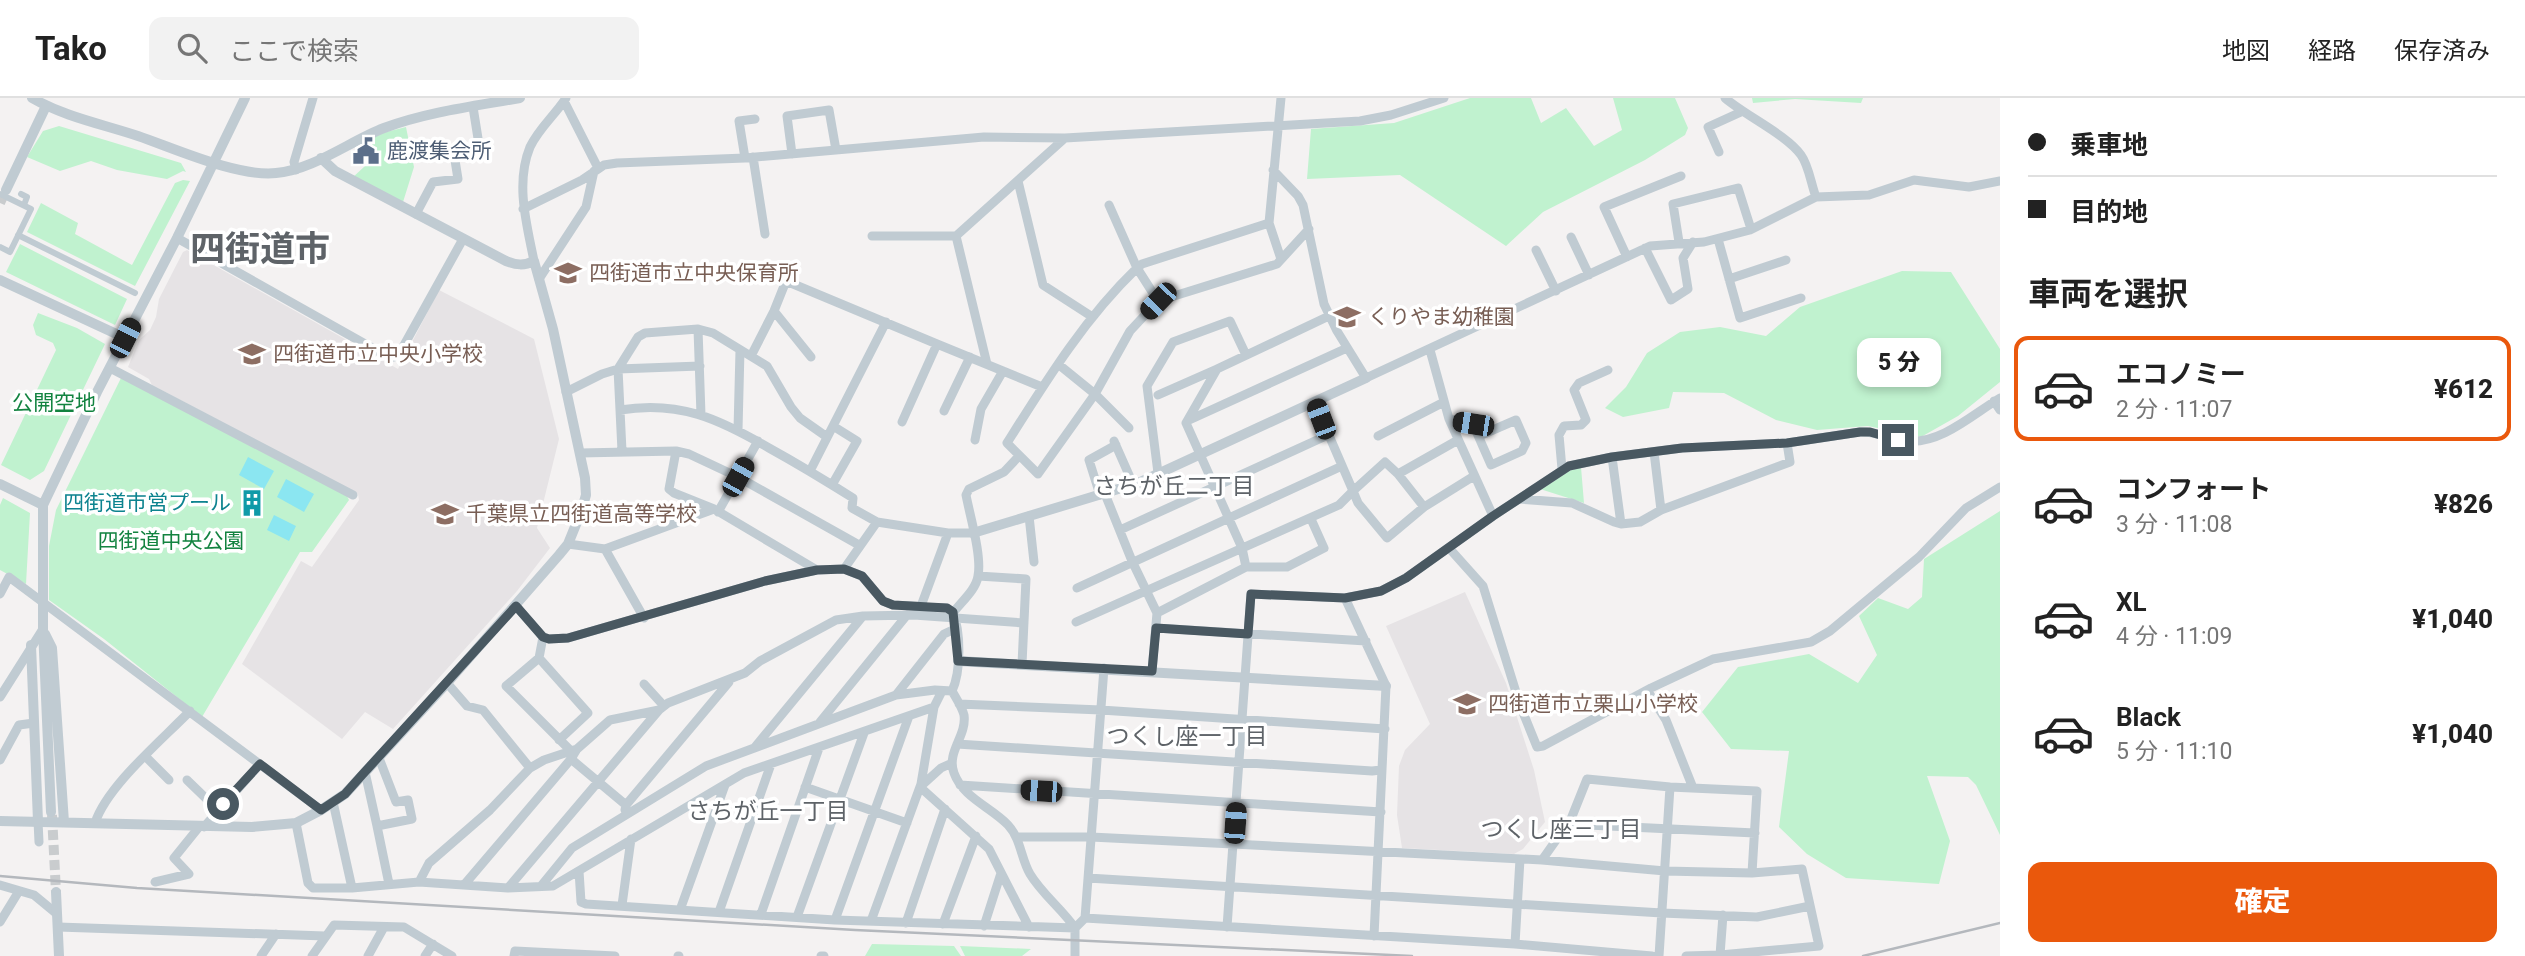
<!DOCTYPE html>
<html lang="ja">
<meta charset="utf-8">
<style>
:root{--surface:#fff;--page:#f2f2f2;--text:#222;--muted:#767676;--line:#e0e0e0;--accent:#ea580c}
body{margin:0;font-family:Roboto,"Noto Sans JP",sans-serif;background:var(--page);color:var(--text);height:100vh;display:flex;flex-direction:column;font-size:26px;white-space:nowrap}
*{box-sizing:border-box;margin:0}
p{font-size:23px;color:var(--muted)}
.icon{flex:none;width:38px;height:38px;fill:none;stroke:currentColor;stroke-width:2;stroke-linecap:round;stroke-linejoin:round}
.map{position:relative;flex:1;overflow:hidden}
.details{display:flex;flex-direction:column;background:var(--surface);width:525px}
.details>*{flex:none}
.hud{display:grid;align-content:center;height:154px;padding:0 28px;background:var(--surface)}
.end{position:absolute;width:32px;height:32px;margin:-16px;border:9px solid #495861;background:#fff;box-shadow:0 0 0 4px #fff}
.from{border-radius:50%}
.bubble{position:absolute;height:49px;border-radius:14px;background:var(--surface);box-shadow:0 4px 10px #0003;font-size:23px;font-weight:800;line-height:49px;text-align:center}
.car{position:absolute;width:21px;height:42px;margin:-21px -10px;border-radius:9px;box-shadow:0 0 5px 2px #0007;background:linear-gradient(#222 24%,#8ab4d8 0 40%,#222 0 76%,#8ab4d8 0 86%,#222 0)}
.hud b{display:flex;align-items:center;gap:24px;height:66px;font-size:26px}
.hud b+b{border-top:2px solid var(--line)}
.hud i{width:18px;height:18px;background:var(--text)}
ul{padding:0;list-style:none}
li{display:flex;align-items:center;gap:21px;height:105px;margin:0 14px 10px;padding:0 14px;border:4px solid transparent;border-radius:14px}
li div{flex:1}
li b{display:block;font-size:26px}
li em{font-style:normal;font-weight:800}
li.on{border-color:var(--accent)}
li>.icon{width:63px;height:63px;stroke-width:1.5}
h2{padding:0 28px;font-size:32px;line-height:84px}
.button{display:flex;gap:14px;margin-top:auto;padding:14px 28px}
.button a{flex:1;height:80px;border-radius:14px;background:var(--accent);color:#fff;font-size:28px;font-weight:800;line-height:80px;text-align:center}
header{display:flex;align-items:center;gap:42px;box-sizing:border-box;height:98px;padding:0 35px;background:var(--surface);border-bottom:2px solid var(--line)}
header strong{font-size:33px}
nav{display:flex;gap:38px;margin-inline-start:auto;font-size:24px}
.search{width:490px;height:63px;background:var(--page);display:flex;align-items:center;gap:18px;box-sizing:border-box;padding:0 24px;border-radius:14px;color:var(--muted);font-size:26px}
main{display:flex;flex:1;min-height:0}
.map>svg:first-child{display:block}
.education{fill:#e6e3e5}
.green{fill:#c0f2cf}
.water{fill:#8be6f1}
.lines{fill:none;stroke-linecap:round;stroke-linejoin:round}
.tertiary-tunnel{stroke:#c9ccce;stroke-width:10;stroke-dasharray:10 5;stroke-linecap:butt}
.pedestrian{stroke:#c0cbd2;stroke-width:6}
.minor{stroke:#c0cbd2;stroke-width:9}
.tertiary{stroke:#c0cbd2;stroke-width:10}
.rail{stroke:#b4b8bd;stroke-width:2.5}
.route{stroke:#495861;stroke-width:9}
.labels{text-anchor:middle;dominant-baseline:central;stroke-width:7;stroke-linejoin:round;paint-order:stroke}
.service-label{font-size:21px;fill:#4e5e75;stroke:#fff;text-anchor:start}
.education-label{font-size:21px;fill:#785e54;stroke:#fff;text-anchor:start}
.park-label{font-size:21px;fill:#138340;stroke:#fff}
.culture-label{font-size:21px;fill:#0d838f;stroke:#fff;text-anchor:end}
.neighbourhood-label{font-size:23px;fill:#5e6368;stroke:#fff}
.town-label{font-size:35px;font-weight:bold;fill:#5e6368;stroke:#fff}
</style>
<header>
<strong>Tako</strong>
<div class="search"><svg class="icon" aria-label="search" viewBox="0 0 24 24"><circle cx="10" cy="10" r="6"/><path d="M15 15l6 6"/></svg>ここで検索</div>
<nav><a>地図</a><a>経路</a><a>保存済み</a></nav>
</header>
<main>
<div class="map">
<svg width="2000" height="858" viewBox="0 0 2000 858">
<rect width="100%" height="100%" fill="#f4f2f2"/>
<!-- education -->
<path class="education" d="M187 152 398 271 439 192 534 241 559 341 537 430 550 450 517 493 393 631 365 614 342 641 242 566 301 463 312 469 359 402 358 396 152 287 149 281 128 269 139 242 150 232 156 219 159 201 183 154Z
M1465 494 1506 585 1534 672 1545 724 1523 751 1514 756 1402 750 1397 717 1399 668 1405 652 1430 626 1386 528Z"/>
<!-- green -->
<path class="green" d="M1470 0H1531L1541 25 1566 10 1594 48 1622 32 1613 0H1675L1688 30 1685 37 1645 62 1543 114 1506 148 1400 77 1307 81 1311 31 1394 25Z
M1752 0H1863L1861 5 1795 1 1753 5Z
M59 28 181 65 186 74 183 73 167 81 117 72 91 63 60 73 27 59 43 33Z
M406 29 414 69 403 104 352 80 377 57 370 42 378 36Z
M183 82 190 83 135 188 27 134 41 105 78 125 75 136 132 167 175 85Z
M20 146 127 201 115 227 6 174Z
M1902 173 1951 174 2000 251V284L1958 318 1921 339 1868 328 1817 332 1776 322 1724 295 1673 294 1669 310 1623 319 1605 310 1626 289 1647 255 1680 234 1720 229 1766 238 1800 209Z
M38 215 77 230 105 246 44 373 30 382 1 367 56 252 53 245 36 237 33 227Z
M121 280 347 398 349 402 312 454H300L202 619 104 541 49 502V448L56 412Z
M1581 369 1584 405 1540 391 1569 372Z
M3 400 30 415 26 486 0 472V407Z
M2000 413V737L1976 687 1968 679 1927 678 1950 743 1939 786 1846 780 1807 756 1779 729 1789 653 1731 651 1702 614 1738 569 1809 556 1858 585 1877 557 1859 518 1878 500 1908 511 1922 499 1924 461Z
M872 846 954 848 961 858H865Z
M960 848 1031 851 1022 858H965Z"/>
<!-- water -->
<path class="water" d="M248 359 274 373 264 391 239 377Z
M286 381 314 396 304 414 277 399Z
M274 417 296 428 289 443 267 432Z"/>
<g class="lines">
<!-- tertiary-tunnel -->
<path class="tertiary-tunnel" d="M0 105 6 92
M52 717 56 794"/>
<!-- pedestrian -->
<path class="pedestrian" d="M0 96 31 111 10 154 0 149
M21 96 27 99 24 107
M18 137 135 195"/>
<!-- minor -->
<path class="minor" d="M1725 0C1746 18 1787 37 1801 57 1809 68 1811 86 1816 99
M564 3 598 70
M1719 54 1708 29 1741 14
M792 56 787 18 829 12 836 52
M753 59 765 136
M745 60 739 23 755 21
M296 72 294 64 313 0
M1273 72 1298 98 1303 107 1324 206 1337 233 1366 280 1650 148 1704 144 1750 132 1816 99 1869 97 1914 82 1969 89 2000 83
M1018 83 1043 187 1091 218
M1109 107 1137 170 1158 203
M523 111 582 82 604 67 617 65 745 60 984 39 1065 40 1360 23 1391 17 1444 0
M416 116 433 84 458 81 454 56 480 53 473 9
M1269 125 1142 166 1137 170C1084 221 1046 283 1007 345L1038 376 1095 296 1130 233 1158 203 1277 166 1309 131
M872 138H956
M1571 139 1589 177
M177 140 390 260 398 258 463 141
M1718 141 1740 220 1801 200
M1679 144 1673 106 1738 90 1751 131
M1645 150 1671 202 1688 191 1683 160 1693 144
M1536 152 1556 193
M1627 159 1604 109 1681 78
M1281 161 1269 125 1281 0
M534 163C527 127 515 86 530 49 539 30 555 17 566 0
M539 181 586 109 594 73
M1729 181 1786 162
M774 213 811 259
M698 231 701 317
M1430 252 1449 321 1493 418
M751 258 774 213 786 183 937 246
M987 266 956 138 1065 40
M1058 266 1095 296 1129 330
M110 270 353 397
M566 294 602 276 618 271 700 268
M1158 297 1217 271
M1994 303 2000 312
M620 312C679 302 719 321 769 350 798 366 826 383 853 400L852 410 877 424 948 435H973
M944 313 970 259
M1449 321 1473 326 1491 367 1522 353 1526 345 1516 322 1479 338
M1187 323 1347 250
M902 324 937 246 1042 289
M738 332 740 252
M1378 338 1444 304
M975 342 981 311 1003 273
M1114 343 1133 386
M622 353 618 271 638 239 645 235 698 231 713 235 767 268 791 309 800 320 827 339
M676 353 669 391 674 395 714 411 817 472
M1654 354 1661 412
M580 355 676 353 689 356 738 379 859 447
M1612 359 1621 426
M1562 371 1559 337 1564 328 1581 327 1586 322 1574 292 1579 285 1608 272
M810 373 886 224
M1158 375 1147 288 1173 244 1230 223 1246 257
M1398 376 1458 342
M832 387 857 343 833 328
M1105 396 1132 463 1157 515 1152 573
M1100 397 1089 362 1116 347
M1519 401 1572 405 1614 424 1621 426 1640 424 1661 412 1790 364 1787 345
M1424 409 1398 376 1385 364 1353 393 1358 405 1387 440 1424 409 1474 378
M718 414 758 343
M1029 418 1034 464
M1120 432 1328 337
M568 446 605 451 714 411
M1449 450 1483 488 1520 607 1537 649 1543 648 1651 590 1713 561 1811 544 1830 533 1919 459 1966 410 2000 389
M605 451 644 520
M1246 469 1242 450 1186 325 1217 271 1329 218
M844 471 877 424
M978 478 1026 481 1022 566
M1077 490 1342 368
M0 496 9 479 321 712
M1345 500 1386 588 1374 838
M516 508 543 539 549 541 568 540 765 483 817 472 844 471 862 478 883 503 893 507 947 510 953 515C961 534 961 574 952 593
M921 508 948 435
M953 515C961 504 976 492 978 478 982 458 970 418 966 397L969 391 1004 374 1019 358
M1157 515 1246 469H1287L1324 450 1311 421
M1076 524 1339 407 1353 393 1315 305
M1156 530 1366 543
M543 539 539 560 506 588 571 653
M539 560 588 615 559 642
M447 585 467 608 483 612 530 670
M644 586 664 608
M1647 592 1666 622 1693 690
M952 593C956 600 962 609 964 617 967 638 946 654 954 675 963 700 991 709 1008 727 1021 741 1021 761 1030 776 1042 796 1062 811 1075 830V858
M896 597 944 536 957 530
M0 599 43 531
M959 606 1101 612 1385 631
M820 624 907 517
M957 646 1372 673 1381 672
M755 649 863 518
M146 659 169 682
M571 661 626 707 625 712
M0 662 19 627 34 625
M952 665 941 670 920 689 989 751 1029 829
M365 674 377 728 412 721 408 702 396 704 379 660
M187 682 218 712
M960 687 1381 714
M805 689 907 725
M333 704 352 790
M626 707 729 584
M38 723 39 744
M95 725C107 688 162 642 190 613
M296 725 308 785 313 790H352L419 784 508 790 553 788 744 675 934 609
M1567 726 1755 735
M377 728 389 786
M204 729 260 666
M1016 739H1091L1233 746 1542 762 1665 773 1752 775 1802 771 1819 848 1720 857 1686 858
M1542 762 1571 721 1587 681 1670 689 1757 693 1752 775
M579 773 581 804 586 806 835 822 1075 830
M1088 780 1662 815 1757 819 1810 808
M155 784 189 776 174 760 199 729
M419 784 429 765 490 712 530 670 544 662 577 651 610 622 659 612
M0 787 34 797 57 816
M464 787 571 661 577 651
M541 788 572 750 706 668 896 597 935 592 952 593
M508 790 659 612 668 605 745 575 760 563 836 522 863 518 914 517 1024 525
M622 807 631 741
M680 812 725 687
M719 814 771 666
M761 816 819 650
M797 819 864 635
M1085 820 1104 570
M835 822 909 618
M871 823 921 686 934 609 942 593
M0 824 19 793
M906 825 945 711
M943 826 976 738
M984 828 1001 775
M58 829 325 838
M1227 829 1251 496 1345 500 1381 493 1406 480 1493 418 1569 368 1612 359 1682 350 1787 345 1860 334C1877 333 1891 342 1908 343 1941 346 1973 316 2000 300
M1075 830 1085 820 1515 846 1652 858
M1515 846 1520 761
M1720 857 1723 817
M261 858 276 836
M312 858 334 827 404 829 452 858
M368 858 384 829
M425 858 433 846
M514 858 515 853 615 858
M678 858H679
M821 858H824
M1659 858 1670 689"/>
<!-- tertiary -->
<path class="tertiary" d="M32 0C65 19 102 26 138 38 176 51 237 79 276 75 313 72 350 43 384 30 427 14 475 8 520 0
M6 92 46 8
M0 182 125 240
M0 386 43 407
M973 435 1138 385 1366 280
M45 536 52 550 64 724
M31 547 38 723
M958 563 1386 588
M51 714 43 531V407L97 294 177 140 245 0
M0 723 252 729 296 725 321 712 345 696 447 585 559 457 568 446 581 414 586 397 585 380 553 231 534 163C524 168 516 167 506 163L335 73 321 60
M56 794 59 858"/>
<!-- rail -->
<path class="rail" d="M0 778 137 790 855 832 1412 858
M1863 858 2000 825"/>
</g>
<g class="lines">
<!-- route -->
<path class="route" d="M223 706 260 666 321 712 345 696 362 677 516 508 543 539 549 541 568 540 765 483 817 472 844 471 862 478 883 503 893 507 947 510 953 514 958 563 1152 573 1156 530 1248 536 1251 496 1345 500 1381 493 1406 480 1493 418 1569 368 1612 359 1682 350 1787 345 1860 334H1870L1898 342"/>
</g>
<!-- icons -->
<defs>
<symbol id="civic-bare" viewBox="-9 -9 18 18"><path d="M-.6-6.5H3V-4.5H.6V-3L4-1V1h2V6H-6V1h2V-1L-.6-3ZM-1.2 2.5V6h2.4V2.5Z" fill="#5c6f8a" stroke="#fff" stroke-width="2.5" paint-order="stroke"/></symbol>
<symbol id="school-bare" viewBox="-9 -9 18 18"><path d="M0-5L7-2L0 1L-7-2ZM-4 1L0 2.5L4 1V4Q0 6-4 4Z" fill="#8d6e63" stroke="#fff" stroke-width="2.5" paint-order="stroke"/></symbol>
<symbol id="building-bare" viewBox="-9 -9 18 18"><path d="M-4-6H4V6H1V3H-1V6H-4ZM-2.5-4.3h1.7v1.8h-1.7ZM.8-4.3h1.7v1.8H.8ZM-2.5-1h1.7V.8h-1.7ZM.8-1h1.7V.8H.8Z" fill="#0f9aa8" stroke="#fff" stroke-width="2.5" paint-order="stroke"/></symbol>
</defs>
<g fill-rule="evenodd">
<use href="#civic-bare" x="347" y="34" width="38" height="38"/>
<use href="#school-bare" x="549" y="156" width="38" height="38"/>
<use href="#school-bare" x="1328" y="200" width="38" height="38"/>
<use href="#school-bare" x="233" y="237" width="38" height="38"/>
<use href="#building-bare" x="233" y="386" width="38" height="38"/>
<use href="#school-bare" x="426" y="397" width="38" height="38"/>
<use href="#school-bare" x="1448" y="587" width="38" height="38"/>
</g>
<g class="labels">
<!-- service labels -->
<g class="service-label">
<text x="387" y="53">鹿渡集会所</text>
</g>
<!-- education labels -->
<g class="education-label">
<text x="589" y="175">四街道市立中央保育所</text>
<text x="1368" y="219">くりやま幼稚園</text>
<text x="273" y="256">四街道市立中央小学校</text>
<text x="466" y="416">千葉県立四街道高等学校</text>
<text x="1488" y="606">四街道市立栗山小学校</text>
</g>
<!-- park labels -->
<g class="park-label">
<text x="54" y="305">公開空地</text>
<text x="171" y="443">四街道中央公園</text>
</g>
<!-- culture labels -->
<g class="culture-label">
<text x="231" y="405">四街道市営プール</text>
</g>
<!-- neighbourhood labels -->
<g class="neighbourhood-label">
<text x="1174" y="388">さちが丘二丁目</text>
<text x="1187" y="638">つくし座一丁目</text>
<text x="768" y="713">さちが丘一丁目</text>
<text x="1561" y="731">つくし座三丁目</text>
</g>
<!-- town labels -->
<g class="town-label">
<text x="260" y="151">四街道市</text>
</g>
</g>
</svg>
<i class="end from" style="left:223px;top:706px"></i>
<i class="end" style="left:1898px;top:342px"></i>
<div class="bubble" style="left:1857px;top:240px;width:84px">5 分</div>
<i class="car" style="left:1158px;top:203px;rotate:224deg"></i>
<i class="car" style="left:125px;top:240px;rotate:27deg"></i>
<i class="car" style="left:1321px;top:321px;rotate:339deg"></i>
<i class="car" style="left:1473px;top:326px;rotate:279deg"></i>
<i class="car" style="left:738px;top:379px;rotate:29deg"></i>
<i class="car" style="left:1041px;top:693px;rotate:274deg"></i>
<i class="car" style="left:1235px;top:725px;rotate:4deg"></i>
</div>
<section class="details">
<div class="hud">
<b><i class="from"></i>乗車地</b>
<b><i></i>目的地</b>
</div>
<h2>車両を選択</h2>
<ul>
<li class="on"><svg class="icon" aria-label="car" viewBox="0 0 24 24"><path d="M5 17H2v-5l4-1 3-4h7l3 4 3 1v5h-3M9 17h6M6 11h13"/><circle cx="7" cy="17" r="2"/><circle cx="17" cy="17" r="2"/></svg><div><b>エコノミー</b><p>2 分 · 11:07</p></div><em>¥612</em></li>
<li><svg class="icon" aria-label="car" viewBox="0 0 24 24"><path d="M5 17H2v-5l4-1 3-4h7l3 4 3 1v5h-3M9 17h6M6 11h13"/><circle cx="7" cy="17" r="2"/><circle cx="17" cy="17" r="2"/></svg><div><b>コンフォート</b><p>3 分 · 11:08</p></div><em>¥826</em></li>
<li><svg class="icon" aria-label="car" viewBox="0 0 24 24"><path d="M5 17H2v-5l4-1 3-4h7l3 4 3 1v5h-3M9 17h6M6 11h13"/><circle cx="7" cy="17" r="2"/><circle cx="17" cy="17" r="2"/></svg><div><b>XL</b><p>4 分 · 11:09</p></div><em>¥1,040</em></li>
<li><svg class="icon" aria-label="car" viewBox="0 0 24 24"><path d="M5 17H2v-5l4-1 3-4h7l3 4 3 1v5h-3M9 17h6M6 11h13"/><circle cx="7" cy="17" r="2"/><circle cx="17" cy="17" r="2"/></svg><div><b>Black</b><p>5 分 · 11:10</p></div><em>¥1,040</em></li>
</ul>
<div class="button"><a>確定</a></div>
</section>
</main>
